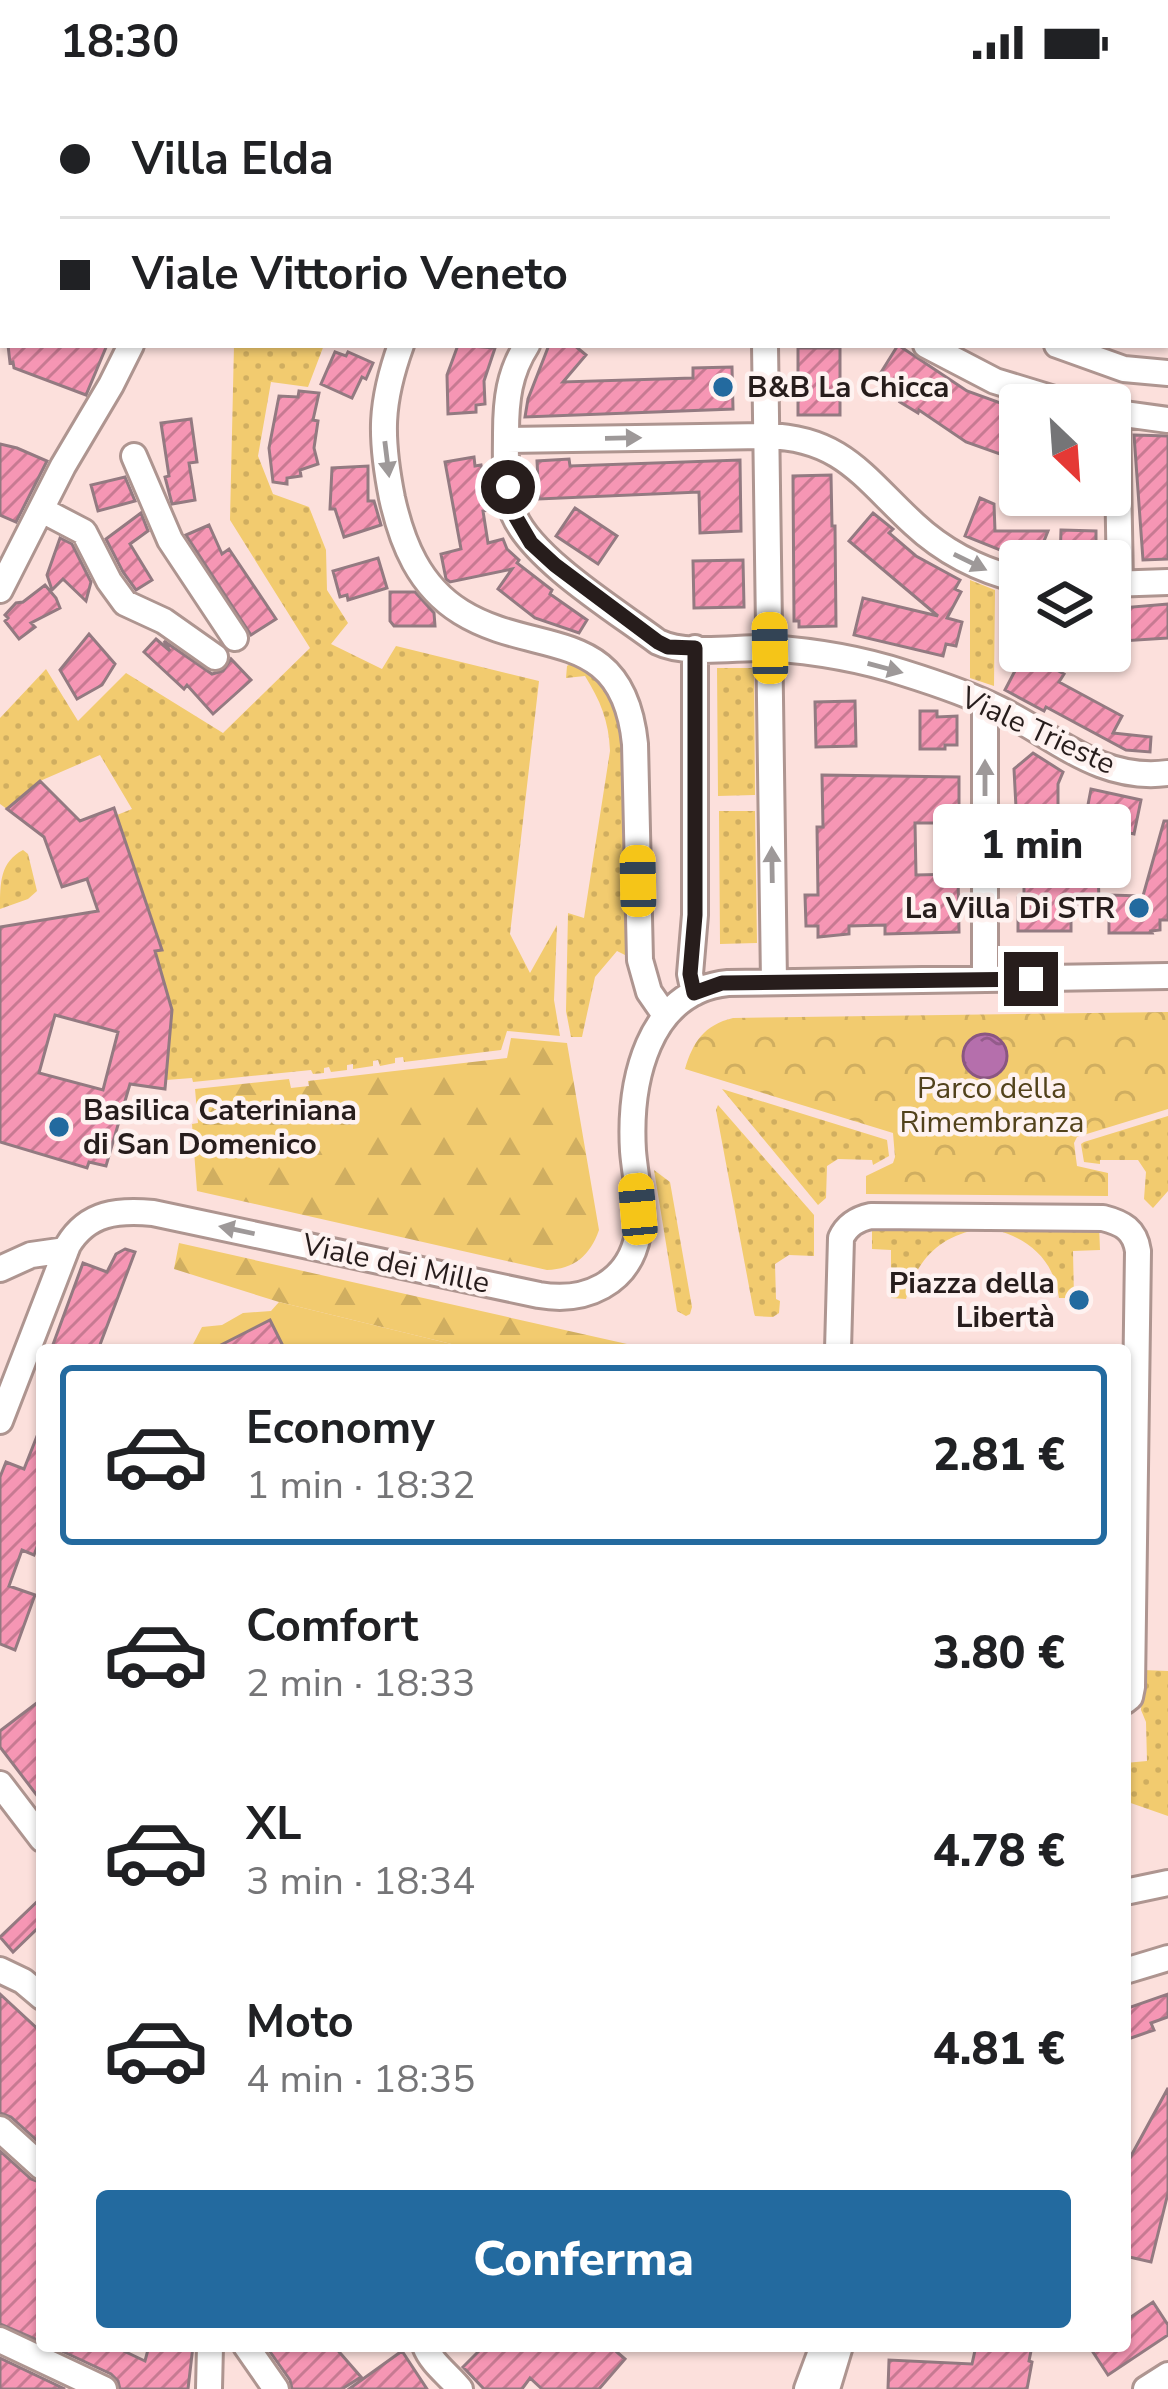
<!DOCTYPE html>
<html lang="it">
<meta charset="utf-8">
<style>
:root{--surface:#fff;--page:#f6f6f6;--text:#202124;--muted:#757577;--line:#e0e0e0;--accent:#236a9f}
body{margin:0;font-family:"Nunito Sans",sans-serif;background:var(--page);color:var(--text);height:100vh;display:flex;flex-direction:column;font-size:45px;white-space:nowrap}
*{box-sizing:border-box;margin:0}
p{font-size:39px;color:var(--muted)}
.icon{flex:none;width:66px;height:66px;fill:none;stroke:currentColor;stroke-width:2;stroke-linecap:round;stroke-linejoin:round}
.map{position:relative;flex:1;overflow:hidden}
.panel{position:absolute;left:36px;top:1260px;width:1095px;height:1008px;display:flex;flex-direction:column;background:var(--surface);border-radius:12px;box-shadow:0 3px 9px #0004}
.panel>*{flex:none}
.hud{position:absolute;left:0px;top:0px;width:1170px;height:264px;box-shadow:0 3px 9px #0004;display:grid;align-content:center;height:264px;padding:0 60px;background:var(--surface)}
.needle{width:78px;rotate:155deg}
.tools{position:absolute;left:999px;top:300px;display:grid;gap:24px}
.tools a{display:grid;place-items:center;width:132px;height:132px;border-radius:12px;background:var(--surface);box-shadow:0 3px 9px #0004;font-size:60px}
.end{position:absolute;width:54px;height:54px;margin:-27px;border:15px solid #271d1c;background:#fff;box-shadow:0 0 0 6px #fff}
.from{border-radius:50%}
.bubble{position:absolute;height:84px;border-radius:12px;background:var(--surface);box-shadow:0 3px 9px #0004;font-size:39px;font-weight:800;line-height:84px;text-align:center}
.car{position:absolute;width:36px;height:72px;margin:-36px -18px;border-radius:15px;box-shadow:0 0 9px 3px #0007;background:linear-gradient(#f5c518 24%,#345 0 40%,#f5c518 0 76%,#345 0 86%,#f5c518 0)}
.hud b{display:flex;align-items:center;gap:42px;height:114px;font-size:45px}
.hud b+b{border-top:3px solid var(--line)}
.hud i{width:30px;height:30px;background:var(--text)}
ul{padding:21px 0 0;list-style:none}
li{display:flex;align-items:center;gap:36px;height:180px;margin:0 24px 18px;padding:0 36px;border:6px solid transparent;border-radius:12px}
li div{flex:1}
li b{display:block;font-size:45px}
li em{font-style:normal;font-weight:800}
li.current{border-color:var(--accent)}
li>.icon{width:108px;height:108px;stroke-width:1.5}
.cta{display:flex;gap:24px;margin-top:auto;padding:24px 60px}
.cta a{flex:1;height:138px;border-radius:12px;background:var(--accent);color:#fff;font-size:48px;font-weight:800;line-height:138px;text-align:center}
.status{display:flex;justify-content:space-between;align-items:center;height:84px;padding:0 60px;background:var(--surface);direction:ltr}
.status svg{height:33px;fill:currentColor}
.map>svg:first-child{display:block}
.grass{fill:url(#grass-dots)}
.forest{fill:url(#forest-firs)}
.park{fill:url(#park-crowns)}
.pitch{fill:#f2cb6f}
.water{fill:url(#water-ripples);stroke:#8a5681;stroke-width:3}
.building{fill:url(#building-hatch);stroke:#937a81;stroke-width:3;fill-rule:evenodd}
.lines{fill:none;stroke-linecap:round;stroke-linejoin:round}
.minor-casing{stroke:#ae9590;stroke-width:30}
.minor{stroke:#fff;stroke-width:24}
.oneway{fill:#9e9999}
.route{stroke:#271d1c;stroke-width:15}
.poi-dot{fill:#236a9f;stroke:#fef2f0;stroke-width:4.5}
.labels{text-anchor:middle;dominant-baseline:central;stroke-width:9;stroke-linejoin:round;paint-order:stroke}
.poi-label{font-size:30px;font-weight:bold;fill:#271d1c;stroke:#fef2f0;text-anchor:start}
.street-label{font-size:30px;fill:#271d1c;stroke:#fef2f0}
.park-label{font-size:30px;fill:#52421b;stroke:#fef2f0}
</style>
<div class="status"><b>18:30</b><svg viewBox="0 0 49 12"><path d="M0 12V9h3v3zM5 12V6h3v6zM10 12V3h3v9zM15 12V0h3v12zM26 1h20v11H26zM47 4h2v5h-2z"/></svg></div>
<div class="map">
<svg width="1168" height="2305" viewBox="0 0 1168 2305">
<defs>
<pattern id="grass-dots" width="8" height="8" patternUnits="userSpaceOnUse" patternTransform="scale(3)"><rect width="8" height="8" fill="#f2cb6f"/><path d="M2 2h.1M6 6h.1" fill="none" stroke="#d0ae60" stroke-width="1.8" stroke-linecap="round"/></pattern>
<pattern id="forest-firs" width="22" height="20" patternUnits="userSpaceOnUse" patternTransform="scale(3)"><rect width="22" height="20" fill="#f2cb6f"/><path d="M5 1l3.5 6h-7zM16 11l3.5 6h-7z" fill="#d0ae60"/></pattern>
<pattern id="park-crowns" width="20" height="18" patternUnits="userSpaceOnUse" patternTransform="scale(3)"><rect width="20" height="18" fill="#f2cb6f"/><path d="M2 6a3 3 0 1 1 6 0M12 15a3 3 0 1 1 6 0" fill="none" stroke="#d0ae60"/></pattern>
<pattern id="water-ripples" width="26" height="14" patternUnits="userSpaceOnUse" patternTransform="scale(3)"><rect width="26" height="14" fill="#b56fac"/><path d="M2 4q2-2 4 0t4 0M15 11q2-2 4 0t4 0" fill="none" stroke="#935b8b"/></pattern>
<pattern id="building-hatch" width="6" height="6" patternUnits="userSpaceOnUse" patternTransform="scale(3)"><rect width="6" height="6" fill="#f696b4"/><path d="M-1 1l2-2M0 6l6-6M5 7l2-2" fill="none" stroke="#c77a92"/></pattern>
</defs>
<rect width="100%" height="100%" fill="#fce0dc"/>
<!-- grass -->
<path class="grass" d="M234 261H324L308 303 271 298 258 372 273 410 309 423 326 466 327 506 348 539 331 560 382 585 396 562 539 597 510 850 530 889 557 841 554 916 560 952 507 947 501 966 404 978 403 973 395 974V979L380 982 378 976 373 977V982L353 985V980L347 981V986L331 988 329 983 324 984V989L313 990 311 986 193 998 192 994 166 996 172 926 155 867 161 865 117 731 132 725 100 671 40 697 7 725 0 720V634L46 585 78 637 126 589 223 649 310 564 230 436Z
M970 496 995 506 994 602 970 594Z
M573 578C607 594 617 625 624 660L627 872 617 867 595 893 582 953H571L566 927 568 829 584 834 610 667C609 637 600 616 585 592L566 594 567 582Z
M717 584H754L755 711 718 712Z
M719 727H755L757 859 720 860Z
M23 766 28 770 37 807 28 815 0 825C0 799 0 778 23 766Z
M722 1005 887 1056 889 1072 873 1081 872 1076 838 1075 827 1082 826 1114 818 1121Z
M718 1021 814 1131V1172L789 1171 775 1180 776 1215 780 1217 779 1229 773 1233 755 1232 754 1229 716 1026Z
M1168 1032V1107L1153 1124 1144 1115 1146 1088 1138 1076H1100V1080L1084 1078 1081 1060 1084 1058Z
M654 1086 670 1098 692 1223 690 1230 686 1232 677 1227Z
M872 1139H975V1146C937 1154 916 1178 906 1215L891 1214V1166L872 1165Z
M996 1139 1099 1140 1100 1166 1073 1167 1074 1214H1059C1054 1177 1031 1156 996 1146Z
M1143 1586 1168 1587V1732L1125 1717V1679L1147 1677 1146 1638 1141 1626Z"/>
<!-- forest -->
<path class="forest" d="M511 954 567 959 599 1146C590 1172 574 1185 547 1186L197 1107 192 1040 198 1039 195 1005 289 995 291 1004 309 1002 308 997 507 974Z
M179 1159 627 1260 626 1266H476L279 1218 174 1185Z"/>
<!-- park -->
<path class="park" d="M1168 928V1025L1077 1053 1074 1059 1077 1082 1108 1089V1112L866 1110V1092L893 1079 895 1073 893 1049 685 985C693 958 704 941 733 934Z"/>
<!-- pitch -->
<path class="pitch" d="M279 1218 476 1266H190L202 1243 222 1241 243 1229 271 1227Z"/>
<!-- water -->
<path class="water" d="M963 972a22 22 0 1 1 44 0a22 22 0 1 1-44 0Z"/>
<!-- building -->
<path class="building" d="M8 261H107L86 311 14 284 13 278 10 279Z
M458 261 495 264 484 297 485 320 476 321V328L448 330 447 291Z
M549 261H574L586 271 563 298 693 294V284L732 283 733 325 525 333 528 315Z
M898 261 967 307 1020 326V377L966 358 919 326 918 329 900 318 903 314 875 298Z
M798 264H840V331H798Z
M335 268 346 272 348 268 373 279 366 295 362 293 352 314 321 300Z
M299 307 319 309 313 336 318 337 314 364 318 380 300 386 301 392 287 394V400L273 398 269 364 279 312 298 313Z
M191 335 197 378 189 379 195 416 172 420 165 393 169 392 161 339Z
M1134 351 1168 352V475L1143 476Z
M0 360 17 364 47 377 16 438 0 431Z
M474 373 475 382 481 381 489 426 483 427 488 459 503 455 507 465 519 476 517 479 552 506 550 510 587 536 579 549 535 534 498 505 512 485 450 498 446 495 441 470 461 465 445 378Z
M569 375 570 382 740 376 741 447 700 449 699 408 539 415 537 377Z
M368 382V417H374L381 441 344 453 335 425H330L332 384Z
M831 391 832 442H835L836 542 799 543V537H794L793 392Z
M125 393 135 417 98 427 91 401Z
M980 414 994 420 995 447H1048L1036 477H1028L965 452Z
M575 424 617 452 598 480 556 452Z
M141 429 148 447 130 460 152 496 136 506 123 488 106 455Z
M873 429 893 445 889 449 916 472 960 496 955 505 961 508 947 534 962 538 956 562 946 560 943 572 854 551 863 514 938 532 849 457Z
M209 441 222 470 229 465 276 535 251 551 186 451Z
M1061 446 1096 447V464H1078V477H1060Z
M60 454 72 460 91 498 86 517 63 495 52 506 47 491Z
M378 474 387 504 348 516 347 511 340 513 333 487Z
M743 476 744 523 694 524 693 477Z
M45 501 56 514 60 524 31 539 35 543 19 555 5 537 8 534 5 531 16 519 23 518Z
M390 508H415L434 529 435 542H394L390 537Z
M1168 520V554L1122 557 1120 524Z
M89 550 115 580 102 601 77 615 60 586Z
M156 555 170 567 164 557 212 590 223 587 231 575 251 596 213 630 187 601 184 605 144 568Z
M1018 565 1064 590 1059 598 1122 632 1113 649 1151 653 1150 668 1126 666 1046 623 1044 627 1005 606 1017 583 1010 579Z
M855 617 856 662 816 663 815 618Z
M920 627H937V633L957 632V661H945V665H920Z
M1033 669 1063 688 1058 700V727L1087 726 1091 705 1141 716 1134 750 1070 736 1071 781 1098 780 1099 819 1071 820V847H1018V814H1024V781H1019L1014 685Z
M822 691 959 693V739H915L916 791 958 790 959 848 885 850V841L849 842V850L818 853V842H806L805 811H818L817 743H823Z
M40 697 80 737 114 724 162 866 155 867 172 926 165 1005 130 1000 106 1082 89 1078 87 1084 0 1058V843L98 827 87 795 62 803 44 753 7 725ZM55 931 118 948 103 1006 39 989Z
M1164 737H1168V836H1160V846L1151 847 1152 849H1109V811L1143 812Z
M125 1165 135 1168 98 1266H51L83 1179 107 1188 116 1170Z
M270 1236 285 1266H211Z
M41 1342 42 1450 34 1471 22 1466 9 1502 35 1511 15 1566 0 1560V1393L6 1378 24 1385Z
M42 1615V1718L0 1663V1647Z
M42 1813V1840L13 1868 0 1853Z
M0 1910 42 1949V2061L11 2033 0 2029Z
M1168 1910V1933L1151 1939 1154 1946 1128 1955 1125 1947V1925Z
M1168 2004V2109L1151 2178 1125 2172V2083Z
M0 2067 31 2095 42 2099V2258L0 2240Z
M1153 2218 1168 2241V2251L1108 2291 1089 2262H1125V2237Z
M51 2262H113L145 2277 149 2262H193L188 2305H120L118 2297 111 2290Z
M266 2262H334L361 2293 342 2305H292L290 2296Z
M484 2262H610L625 2275 599 2305H542L530 2294 522 2305H484L463 2283Z
M976 2262H1032L1029 2277 1032 2278 1027 2305H888L889 2276 972 2280Z
M402 2267 427 2305H349Z
M0 2274 65 2305H0Z"/>
<g class="lines">
<defs>
<path id="minor" d="M685 0V3
M240 3 242 0
M522 3 524 0
M856 3 857 0
M1003 3 1004 0
M1089 3V0
M1123 3V0
M401 261C380 319 380 353 392 414 402 459 419 502 461 528 535 574 623 539 635 660L640 876 649 908 665 931
M527 261C509 289 506 316 506 349 506 375 504 406 514 431 533 476 618 528 658 558 687 572 736 563 768 564 813 567 861 575 904 589 936 599 969 610 999 625 1056 653 1100 698 1168 689
M765 261 774 898
M926 261 995 297 1074 321
M1057 261 1124 285 1168 289
M1110 328 1168 336
M1117 330 1120 500
M506 356 767 352C842 354 864 394 914 440 945 469 979 486 1020 496
M134 372 170 456 235 554
M42 426 84 448 109 497 125 519 164 537 215 573
M1110 500 1168 498
M0 506 63 382 111 301 131 261
M985 619V895
M694 909 690 890 695 831V564
M0 1185 31 1171 66 1166
M838 1266 841 1154C847 1141 857 1135 871 1132L1103 1134C1123 1139 1135 1146 1138 1167L1132 1603 1130 1613 1125 1617
M0 1337 68 1161C88 1128 118 1126 153 1129L539 1211C585 1219 629 1200 638 1150 643 1123 635 1093 633 1067 629 999 647 907 728 899L1168 892
M0 1700 42 1755
M1125 1808 1168 1799
M0 1886 23 1897 42 1913
M1125 1887 1168 1874
M0 2045 42 2083
M0 2256 104 2305
M246 2262 276 2305
M425 2262C432 2280 448 2290 460 2305
M209 2305 210 2262
M807 2305 823 2262
M827 2305 840 2262
M1146 2305 1168 2291"/>
</defs>
<!-- minor casing -->
<use href="#minor" class="minor-casing"/>
<!-- minor -->
<use href="#minor" class="minor"/>
</g>
<!-- one-way arrows -->
<defs><path id="oneway-solid" d="M-6-.8H1V-3.2L6.5 0L1 3.2V.8H-6Z" transform="scale(3)"/></defs>
<g class="oneway">
<use href="#oneway-solid" transform="translate(623 354) rotate(-1)"/>
<use href="#oneway-solid" transform="translate(387 375) rotate(83)"/>
<use href="#oneway-solid" transform="translate(970 478) rotate(26)"/>
<use href="#oneway-solid" transform="translate(885 584) rotate(15)"/>
<use href="#oneway-solid" transform="translate(985 694) rotate(-90)"/>
<use href="#oneway-solid" transform="translate(772 781) rotate(-91)"/>
<use href="#oneway-solid" transform="translate(237 1146) rotate(-168)"/>
</g>
<g class="lines">
<!-- route -->
<path class="route" d="M508 403 514 430 531 459 555 481 658 558 668 563 695 564V831L690 890 694 909 722 899 1031 895"/>
</g>
<!-- markers -->
<g class="poi-dot">
<circle cx="723" cy="303" r="12"/>
<circle cx="1139" cy="824" r="12"/>
<circle cx="59" cy="1043" r="12"/>
<circle cx="1079" cy="1216" r="12"/>
</g>
<g class="labels">
<!-- poi labels -->
<g class="poi-label">
<text x="747" y="303">B&amp;B La Chicca</text>
<text x="1115" y="824" text-anchor="end">La Villa Di STR</text>
<text x="83" y="1026">Basilica Cateriniana<tspan x="83" dy="34">di San Domenico</tspan></text>
<text x="1055" y="1199" text-anchor="end">Piazza della<tspan x="1055" dy="34">Libertà</tspan></text>
</g>
<!-- street labels -->
<g class="street-label">
<text transform="translate(1038 647) rotate(25)">Viale Trieste</text>
<text transform="translate(396 1180) rotate(12)">Viale dei Mille</text>
</g>
<!-- park labels -->
<g class="park-label">
<text x="992" y="1004">Parco della<tspan x="992" dy="34">Rimembranza</tspan></text>
</g>
</g>
</svg>
<div class="tools">
<a><svg class="needle" viewBox="-14 -14 28 28"><path d="M0-13l5 13h-10z" fill="#e53935"/><path d="M0 13l5-13h-10z" fill="#757577"/></svg></a>
<a><svg class="icon" aria-label="layers" viewBox="0 0 24 24"><path d="M12 4l9 5-9 5-9-5zM3 14l9 5 9-5"/></svg></a>
</div>
<i class="end from" style="left:508px;top:403px"></i>
<i class="end" style="left:1031px;top:895px"></i>
<div class="bubble" style="left:933px;top:720px;width:198px">1 min</div>
<i class="car" style="left:770px;top:564px;rotate:359deg"></i>
<i class="car" style="left:638px;top:797px;rotate:359deg"></i>
<i class="car" style="left:638px;top:1125px;rotate:355deg"></i>
<div class="hud">
<b><i class="from"></i>Villa Elda</b>
<b><i></i>Viale Vittorio Veneto</b>
</div>
<section class="panel">
<ul>
<li class="current"><svg class="icon" aria-label="car" viewBox="0 0 24 24"><path d="M5 17H2v-5l4-1 3-4h7l3 4 3 1v5h-3M9 17h6M6 11h13"/><circle cx="7" cy="17" r="2"/><circle cx="17" cy="17" r="2"/></svg><div><b>Economy</b><p>1 min · 18:32</p></div><em>2.81 €</em></li>
<li><svg class="icon" aria-label="car" viewBox="0 0 24 24"><path d="M5 17H2v-5l4-1 3-4h7l3 4 3 1v5h-3M9 17h6M6 11h13"/><circle cx="7" cy="17" r="2"/><circle cx="17" cy="17" r="2"/></svg><div><b>Comfort</b><p>2 min · 18:33</p></div><em>3.80 €</em></li>
<li><svg class="icon" aria-label="car" viewBox="0 0 24 24"><path d="M5 17H2v-5l4-1 3-4h7l3 4 3 1v5h-3M9 17h6M6 11h13"/><circle cx="7" cy="17" r="2"/><circle cx="17" cy="17" r="2"/></svg><div><b>XL</b><p>3 min · 18:34</p></div><em>4.78 €</em></li>
<li><svg class="icon" aria-label="car" viewBox="0 0 24 24"><path d="M5 17H2v-5l4-1 3-4h7l3 4 3 1v5h-3M9 17h6M6 11h13"/><circle cx="7" cy="17" r="2"/><circle cx="17" cy="17" r="2"/></svg><div><b>Moto</b><p>4 min · 18:35</p></div><em>4.81 €</em></li>
</ul>
<div class="cta"><a>Conferma</a></div>
</section>
</div>
